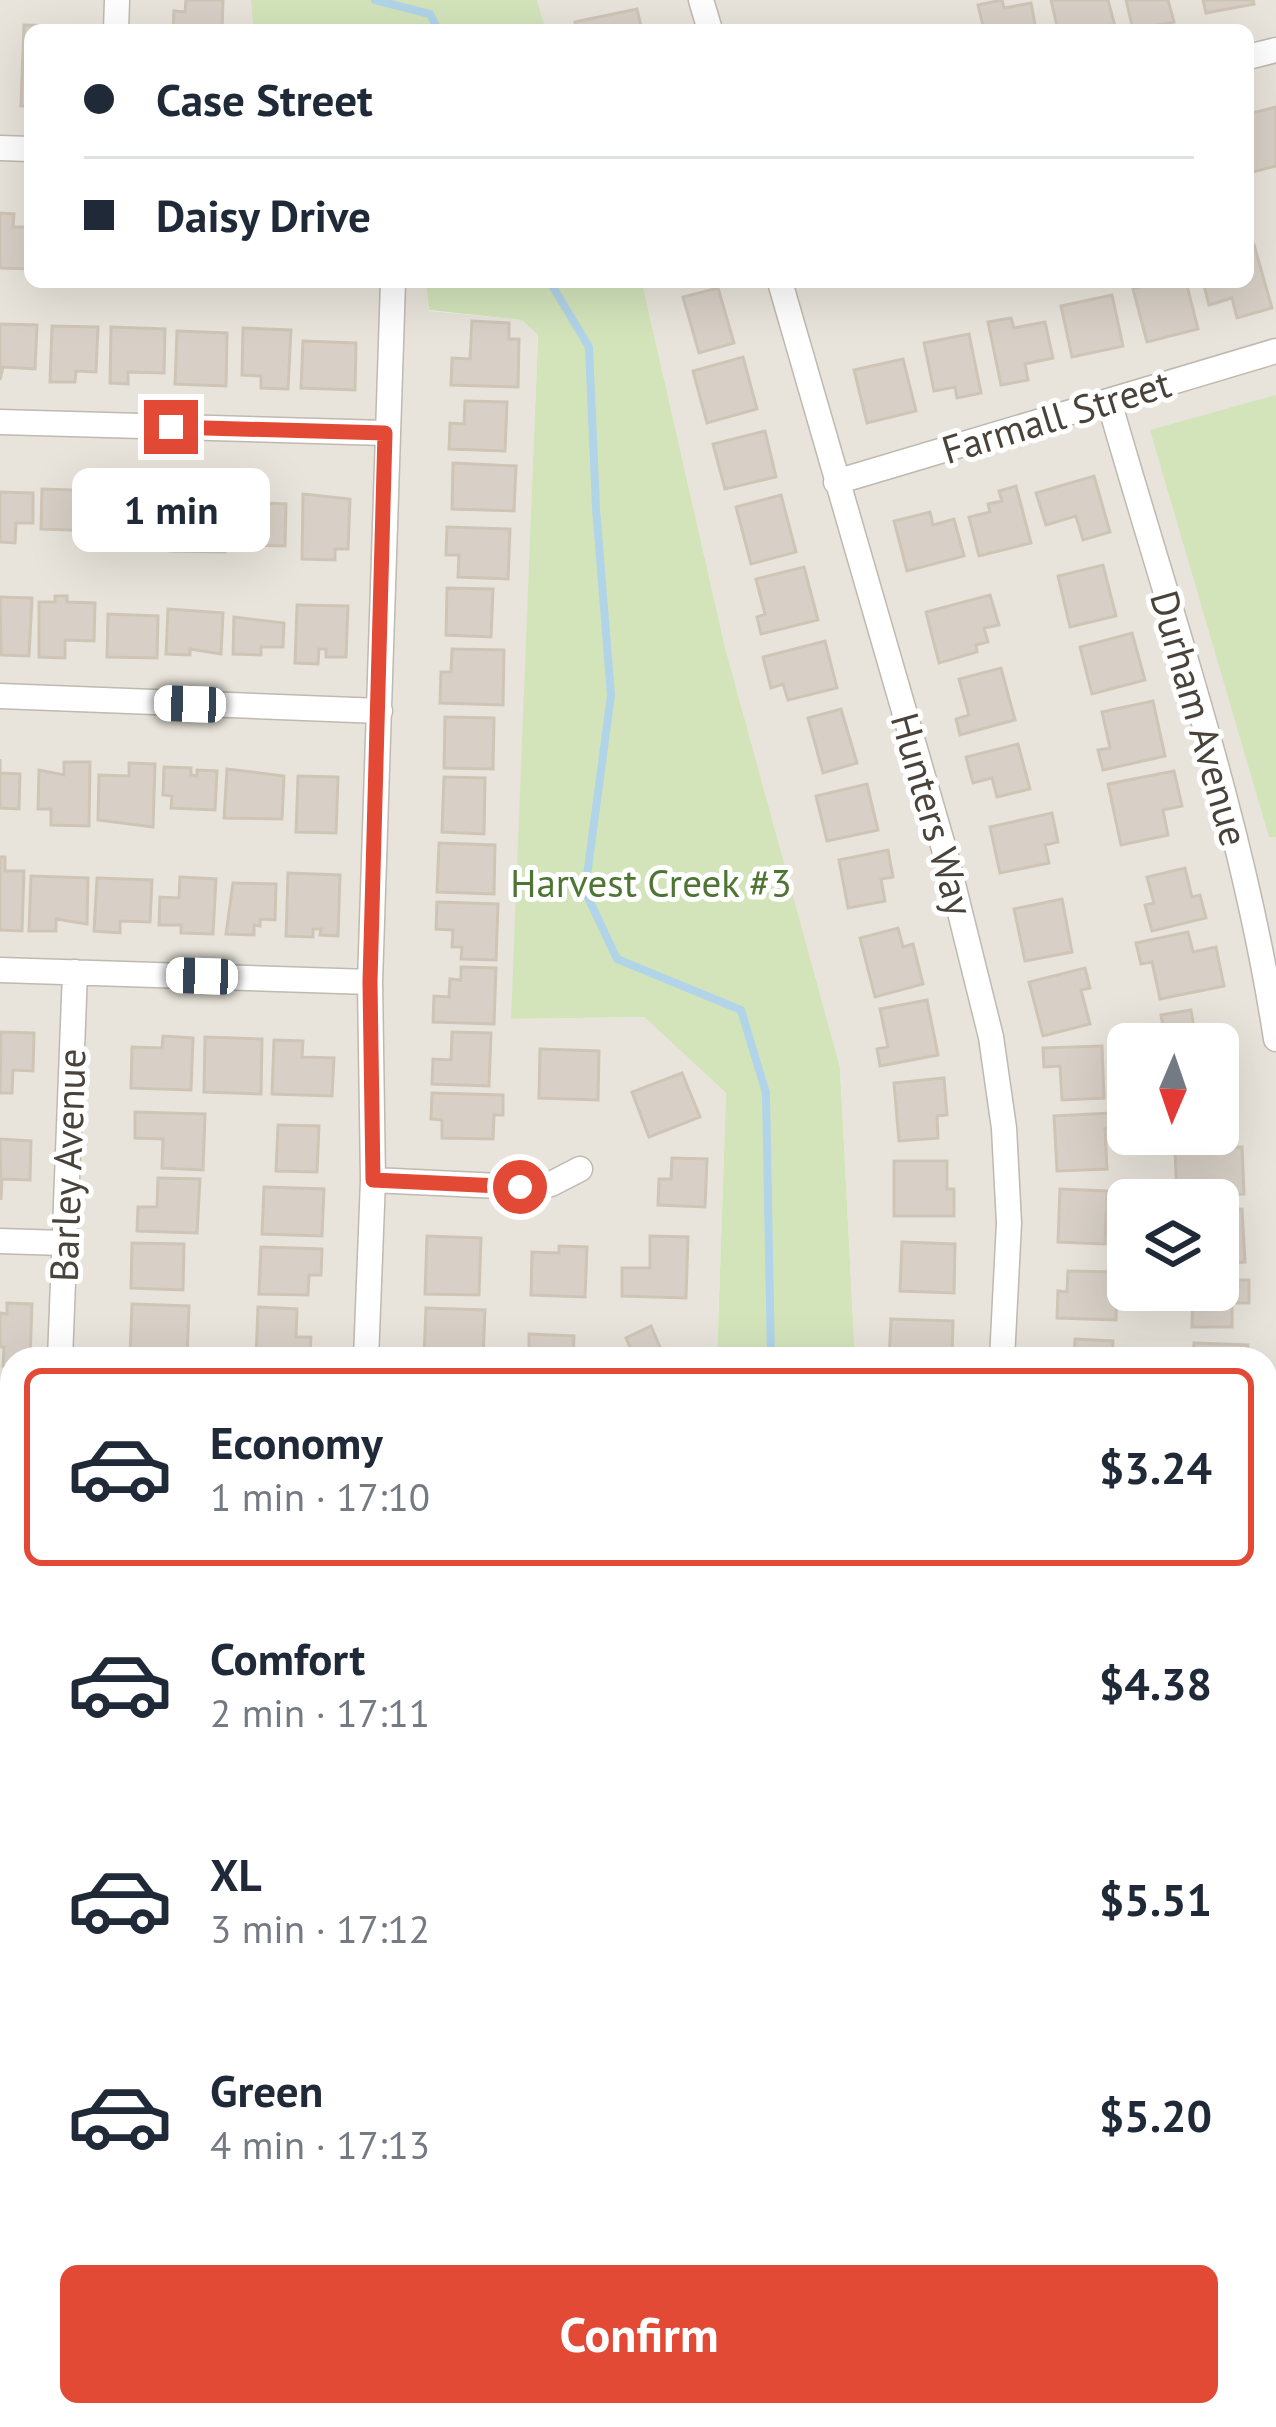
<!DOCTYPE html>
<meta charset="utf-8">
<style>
:root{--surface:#fff;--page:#f6f6f7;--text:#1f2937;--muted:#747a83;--line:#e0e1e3;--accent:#e24a36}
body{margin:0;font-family:"PT Sans",sans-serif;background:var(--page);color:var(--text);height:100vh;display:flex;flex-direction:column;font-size:45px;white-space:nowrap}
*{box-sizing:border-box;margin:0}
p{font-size:39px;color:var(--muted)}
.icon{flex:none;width:66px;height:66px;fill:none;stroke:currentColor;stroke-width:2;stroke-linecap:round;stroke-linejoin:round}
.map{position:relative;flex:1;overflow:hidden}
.panel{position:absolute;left:0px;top:1347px;width:1278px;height:1080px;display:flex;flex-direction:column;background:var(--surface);border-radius:36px 36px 0 0;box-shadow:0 12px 48px #0002}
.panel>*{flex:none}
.top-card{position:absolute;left:24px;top:24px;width:1230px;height:264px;border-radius:18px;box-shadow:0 12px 48px #0002;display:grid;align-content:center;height:264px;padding:0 60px;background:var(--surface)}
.needle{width:78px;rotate:182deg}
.controls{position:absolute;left:1107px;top:1023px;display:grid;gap:24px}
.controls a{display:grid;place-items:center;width:132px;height:132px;border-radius:18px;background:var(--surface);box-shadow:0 12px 48px #0002;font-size:60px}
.end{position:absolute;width:54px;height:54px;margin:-27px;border:15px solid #e24a36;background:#fff;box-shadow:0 0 0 6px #fff}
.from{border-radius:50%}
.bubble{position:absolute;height:84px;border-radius:18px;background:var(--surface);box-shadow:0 12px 48px #0002;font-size:39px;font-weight:800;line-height:84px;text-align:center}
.car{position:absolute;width:36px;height:72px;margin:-36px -18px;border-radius:15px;box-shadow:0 0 9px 3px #0007;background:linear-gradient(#fff 24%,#345 0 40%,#fff 0 76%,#345 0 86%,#fff 0)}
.top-card b{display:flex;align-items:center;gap:42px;height:114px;font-size:45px}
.top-card b+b{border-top:3px solid var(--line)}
.top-card i{width:30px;height:30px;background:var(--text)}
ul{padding:21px 0 0;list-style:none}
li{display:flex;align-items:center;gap:36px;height:198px;margin:0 24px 18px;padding:0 36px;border:6px solid transparent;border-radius:18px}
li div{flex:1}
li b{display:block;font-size:45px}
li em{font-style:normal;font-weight:800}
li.selected{border-color:var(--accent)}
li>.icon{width:108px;height:108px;stroke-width:1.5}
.primary-button{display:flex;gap:24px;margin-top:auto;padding:24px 60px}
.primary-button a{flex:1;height:138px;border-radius:18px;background:var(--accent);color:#fff;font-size:48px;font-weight:800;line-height:138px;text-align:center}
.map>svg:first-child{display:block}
.residential{fill:#e8e4db;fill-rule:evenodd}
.green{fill:#d3e4bb}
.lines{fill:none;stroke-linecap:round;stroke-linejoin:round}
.stream{stroke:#b1d4e9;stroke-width:8}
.building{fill:#d8d0c6;stroke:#cfc5b7;stroke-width:3}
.minor-casing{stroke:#bfb9b0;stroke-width:27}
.secondary-casing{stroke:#cfc1a2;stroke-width:36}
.minor{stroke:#fff;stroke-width:24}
.secondary{stroke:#f9eed2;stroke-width:33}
.route{stroke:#e24a36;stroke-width:15}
.labels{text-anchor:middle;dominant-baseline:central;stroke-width:10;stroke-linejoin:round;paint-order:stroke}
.street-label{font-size:39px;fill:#49433b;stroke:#fff}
.park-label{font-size:39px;fill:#4f7534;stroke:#fff}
</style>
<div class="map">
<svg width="1276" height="2427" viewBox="0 0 1276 2427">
<rect width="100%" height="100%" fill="#f5f2ed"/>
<!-- residential -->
<path class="residential" d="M0 0H251L253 30H30V282H426L429 311 522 320 538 334 512 1019 644 1017 726 1093 717 1359H12V1609L0 1608Z
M537 0H1276V1643H1266V1359H855L840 1067 725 647 642 282H1248V30H546ZM1128 1044H1218V1134H1128ZM1128 1200H1218V1290H1128Z
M0 1720H12V2415H599V2427H0Z
M1266 1738H1276V2427H884L882 2415H1266Z"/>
<!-- green -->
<path class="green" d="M251 0H537L546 30H253Z
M426 282H642L725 647 840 1067 855 1359H717L726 1093 644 1017 511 1019 538 335 522 320 429 310Z
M1276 395V837H1269L1150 430Z
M599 2415H882L884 2427H599Z"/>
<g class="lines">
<!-- stream -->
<path class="stream" d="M375 0 430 14 438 30
M550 282 589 347 596 508 611 695 585 891 617 959 741 1010 766 1093 771 1359
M697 2415 699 2427"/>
</g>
<!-- building -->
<path class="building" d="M186 0H223L222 30H173L174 11 185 12Z
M1002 0 1004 8 1031 3 1036 30H984L978 5Z
M1051 0H1108L1116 30H1058Z
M1126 0H1168L1174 22 1133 30Z
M1203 0H1253L1254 4 1206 13Z
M637 9 642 30H577L575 22Z
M24 25 59 26V30H30V106H21Z
M1276 107V166L1248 173V114Z
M0 213 14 214 13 227H30V269L0 268Z
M1254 245 1272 308 1237 318 1232 298 1209 305 1203 282H1248V247Z
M1160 282H1186L1198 329 1147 342 1133 289Z
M718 288 734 343 699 353 683 297Z
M1112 295 1123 346 1072 357 1061 306Z
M1011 318 1014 328 1045 322 1053 358 1025 364 1028 380 1001 385 988 322Z
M472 321 509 323V339H519L518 387 451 385 452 358 470 359Z
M0 324 37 325 35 369 3 367 0 380Z
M52 326 98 327 96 372 76 371 75 382H50Z
M111 327 165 329 164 373 128 372V384L110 383Z
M243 328 291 330 288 389 261 388V376L242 375Z
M177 331 227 333 226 386 175 384Z
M969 334 981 393 957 398 955 387 934 391 924 343Z
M303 341 356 343 355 390 301 388Z
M743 357 757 409 707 423 693 371Z
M903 359 916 411 867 423 854 370Z
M465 401 507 402 505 451 449 449 450 423 464 424Z
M765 431 776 477 725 489 713 444Z
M453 463 516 466 514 511 452 509Z
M1094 476 1110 532 1083 540 1076 516 1046 525 1036 493Z
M1016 486 1031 543 979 556 969 517 990 512 988 504 1002 501 999 491Z
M74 487H99L98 531 41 529 42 489 74 490Z
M109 487 135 488V500L138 496 162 497 160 547 116 546 117 517 108 516Z
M0 492 33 493V523H16L15 543 0 542Z
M201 492 227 493 225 552 170 551 171 509 200 510Z
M238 493 267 494 266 503 286 504 285 546 242 545 243 521H237Z
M303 494 350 499 348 549H335V560L302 559Z
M781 495 796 552 751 564 736 507Z
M930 512 933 525 954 519 964 556 907 571 894 521Z
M447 527 510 529 508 579 458 577 459 555H446Z
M1103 565 1116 616 1070 627 1058 576Z
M804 567 818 620 761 634 757 617 765 614 756 579Z
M447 588 493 589 491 637 446 635Z
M990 595 999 625 984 628 988 642 976 645 977 652 939 663 926 612Z
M55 596H67V602L95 603 94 641 65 640V658L39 657V602H55Z
M0 597 32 598 29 656 1 655Z
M297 605 348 606 346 657H326V649H319L318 664 295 663Z
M168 609 223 613 221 654 190 649V655L166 654Z
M108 614 158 616 157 658 107 657Z
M234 617 284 623 283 647H261V655L233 654Z
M1132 633 1145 680 1092 694 1080 647Z
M825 641 837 688 788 700 783 684 771 688 763 657Z
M452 649 504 650 503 705 440 703 441 672H451Z
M1001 668 1015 720 960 735 956 719 969 715 959 679Z
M1153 701 1165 756 1103 770 1098 750 1110 748 1102 712Z
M841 709 857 763 823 773 808 718Z
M445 717 494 718 493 769 444 768Z
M1018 744 1030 789 997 797 992 778 973 783 966 757Z
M0 759V773L20 774 19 809 0 808Z
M64 762H90L89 826 51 825V809H38L39 770 64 775Z
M129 763 155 764 153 827 98 820 99 775 129 776Z
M164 767 191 768V775L197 776V770L217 771 215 810 171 808 172 796 163 795Z
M227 769 284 776 282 819 224 818Z
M1174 771 1182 806 1163 810 1168 835 1121 845 1108 784Z
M298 776 338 777 336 833 296 832Z
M444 777 485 778 484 834 442 832Z
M867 784 878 830 827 841 816 796Z
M1052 813 1058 842 1045 845 1049 863 1000 873 990 827Z
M439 843 495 845 494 894 437 892Z
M888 850 893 877 881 879 885 901 848 908 839 860Z
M0 857H5V871H24L22 931 0 930Z
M1185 868 1192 897 1200 895 1206 918 1152 931 1145 905 1154 903 1147 877Z
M288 873 340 875 338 936 320 935 321 929H313V937L286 936Z
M31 876 88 878 87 924 56 919V931H29Z
M180 877 216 879 213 934 181 933V925H159L160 897 179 898Z
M97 878 152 880 150 922 120 921V933L94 931Z
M233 883 276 884 275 920 260 919V926L254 925V935L226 934Z
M1062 899 1072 952 1025 961 1014 909Z
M437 902 498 904 496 960 461 959 462 947H452L453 930 436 929Z
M898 928 903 947 913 944 923 984 875 997 860 938Z
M1188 932 1193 952 1216 947 1224 986 1160 999 1152 962 1141 964 1136 943Z
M461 967 496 968 494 1024 433 1022 434 996 449 997 450 979 461 980Z
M1085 968 1090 988 1081 990 1090 1024 1043 1036 1029 982Z
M927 1000 938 1055 880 1066 877 1049 888 1047 880 1009Z
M1191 1010 1195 1035 1228 1029 1233 1058 1218 1060V1044H1166L1161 1015Z
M1 1032 34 1033 33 1071 13 1070 12 1093H0Z
M452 1032 491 1033 489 1086 432 1084 433 1059 451 1060Z
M163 1036 193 1038 191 1090 131 1088 132 1047 162 1048Z
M205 1037 262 1039 261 1094 204 1092Z
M274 1040 303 1041 302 1057 334 1058 332 1096 272 1094Z
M1102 1046 1104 1098 1062 1100 1060 1066 1044 1067 1043 1048Z
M540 1049 599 1051 598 1100 539 1098Z
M682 1073 700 1117 649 1137 632 1092Z
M1228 1074 1236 1127 1218 1129V1075Z
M944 1078 947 1115 937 1116 938 1138 899 1141 894 1083Z
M432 1093 503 1095V1115H494L493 1139 442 1138V1120L431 1119Z
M135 1112 205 1114 203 1170 162 1168 163 1139 135 1138Z
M1111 1113V1128L1105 1129 1107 1169 1057 1171 1054 1116Z
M278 1125 319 1126 317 1172 276 1171Z
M0 1139 31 1141 30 1180 2 1179 1 1200Z
M1242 1147 1244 1194 1177 1197 1175 1151Z
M672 1158 707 1159 705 1207 658 1205 659 1179H671Z
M894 1161H947V1189H954V1216H894Z
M158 1178 200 1179 197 1233 137 1231 138 1207H157Z
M264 1187 324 1189 322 1236 262 1234Z
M1060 1189 1107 1191 1105 1244 1058 1242Z
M1242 1209 1245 1262 1218 1264V1210Z
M427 1236 481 1238 479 1295 425 1294Z
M650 1236 688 1237 686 1298 622 1296V1268H650Z
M902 1242 955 1244 954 1293 900 1291Z
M132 1243 184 1244 183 1290 131 1288Z
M559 1246 587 1247 585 1297 531 1295 532 1252 559 1253Z
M261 1247 322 1249 321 1275H309L308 1295 259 1294Z
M1068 1271 1117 1272 1116 1320 1057 1318 1058 1291 1067 1292Z
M1218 1280H1249V1303H1232V1327H1192L1193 1290H1218Z
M7 1303 32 1304 30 1359H12V1366H3L4 1347H0V1313L7 1314Z
M132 1304 189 1306 187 1357 130 1355Z
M258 1307 297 1309 296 1337H311L310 1359H256Z
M426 1308 485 1310 483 1357 424 1355Z
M891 1319 953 1321 952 1359H889Z
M651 1326 665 1359H635L626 1338Z
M529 1334 574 1336 573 1359H529Z
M1075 1339 1113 1341 1112 1359H1074Z
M1194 1343 1248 1345V1359H1193Z
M1271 1512H1276V1558H1270Z
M0 1515H12V1557H0Z
M0 1750 12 1751V1800H0Z
M1266 1797H1276V1863H1266Z
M1266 1955 1276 1956V2015L1266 2014Z
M1273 2201 1276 2374H1272L1273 2358 1266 2357V2257H1273Z
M63 2415 120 2416V2427H62Z
M165 2415H199V2425L164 2423Z
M325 2415H378L377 2427H324Z
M461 2415H510V2427H461Z
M906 2415H972L974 2423 959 2427H909Z"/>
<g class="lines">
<defs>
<path id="minor" d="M701 0 710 30
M116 30 117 0
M1248 57 1276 50
M0 148 30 149
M780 282 946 856 991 1037 1004 1128 1009 1223 1002 1359
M1109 401C1169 611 1243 822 1276 1039
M0 422 385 433
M836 482 1276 351
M0 696 380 711
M0 970 370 982
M373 1180 520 1187 551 1184 580 1169
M0 1241 63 1243
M60 1359 75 972
M366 1359 373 1180 370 982 393 282
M0 1454 12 1458
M0 2128 12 2129
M556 2415V2427
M1025 2415 1029 2427
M7 2427 12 2331
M254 2427 255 2415"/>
<path id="secondary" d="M0 1626H12
M1266 1661 1276 1662
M0 1683H12
M1266 1720H1276"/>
</defs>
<!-- minor casing -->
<use href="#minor" class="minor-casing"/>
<!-- secondary casing -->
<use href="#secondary" class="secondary-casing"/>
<!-- minor -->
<use href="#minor" class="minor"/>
<!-- secondary -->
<use href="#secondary" class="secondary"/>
</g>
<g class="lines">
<!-- route -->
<path class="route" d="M171 427 385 433 370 982 373 1180 520 1187"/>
</g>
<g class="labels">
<!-- street labels -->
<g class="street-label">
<text transform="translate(1056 416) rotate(-17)">Farmall Street</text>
<text transform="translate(1200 718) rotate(74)">Durham Avenue</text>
<text transform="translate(933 814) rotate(74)">Hunters Way</text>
<text transform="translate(67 1165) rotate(-88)">Barley Avenue</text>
</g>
<!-- park labels -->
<g class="park-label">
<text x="651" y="882">Harvest Creek #3</text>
</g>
</g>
</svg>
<div class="controls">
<a><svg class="needle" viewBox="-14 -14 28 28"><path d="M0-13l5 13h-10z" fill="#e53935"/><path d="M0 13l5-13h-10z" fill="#747a83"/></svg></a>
<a><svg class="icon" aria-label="layers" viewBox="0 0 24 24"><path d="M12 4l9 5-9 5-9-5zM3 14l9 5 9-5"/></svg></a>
</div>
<i class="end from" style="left:520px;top:1187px"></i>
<i class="end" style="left:171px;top:427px"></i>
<div class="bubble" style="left:72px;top:468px;width:198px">1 min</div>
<i class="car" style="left:190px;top:704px;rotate:272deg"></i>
<i class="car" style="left:202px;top:976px;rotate:272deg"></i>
<div class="top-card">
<b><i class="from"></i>Case Street</b>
<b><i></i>Daisy Drive</b>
</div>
<section class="panel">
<ul>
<li class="selected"><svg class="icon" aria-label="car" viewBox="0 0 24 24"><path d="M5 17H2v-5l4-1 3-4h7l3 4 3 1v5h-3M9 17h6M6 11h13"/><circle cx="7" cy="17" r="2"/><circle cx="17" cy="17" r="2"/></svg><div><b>Economy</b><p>1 min · 17:10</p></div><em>$3.24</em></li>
<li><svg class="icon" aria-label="car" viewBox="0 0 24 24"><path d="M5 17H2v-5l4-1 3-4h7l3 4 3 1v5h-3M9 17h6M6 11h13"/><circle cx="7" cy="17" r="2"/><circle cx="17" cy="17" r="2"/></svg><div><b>Comfort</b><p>2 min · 17:11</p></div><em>$4.38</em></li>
<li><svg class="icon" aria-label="car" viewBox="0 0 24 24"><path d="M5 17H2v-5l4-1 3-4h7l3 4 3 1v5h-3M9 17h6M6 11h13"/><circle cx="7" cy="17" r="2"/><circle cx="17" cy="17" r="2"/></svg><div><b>XL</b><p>3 min · 17:12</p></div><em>$5.51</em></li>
<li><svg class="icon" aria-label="car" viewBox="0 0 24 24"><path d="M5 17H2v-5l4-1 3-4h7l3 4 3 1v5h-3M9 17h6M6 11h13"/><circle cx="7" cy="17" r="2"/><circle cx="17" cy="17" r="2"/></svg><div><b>Green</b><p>4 min · 17:13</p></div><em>$5.20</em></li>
</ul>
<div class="primary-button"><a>Confirm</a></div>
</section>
</div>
